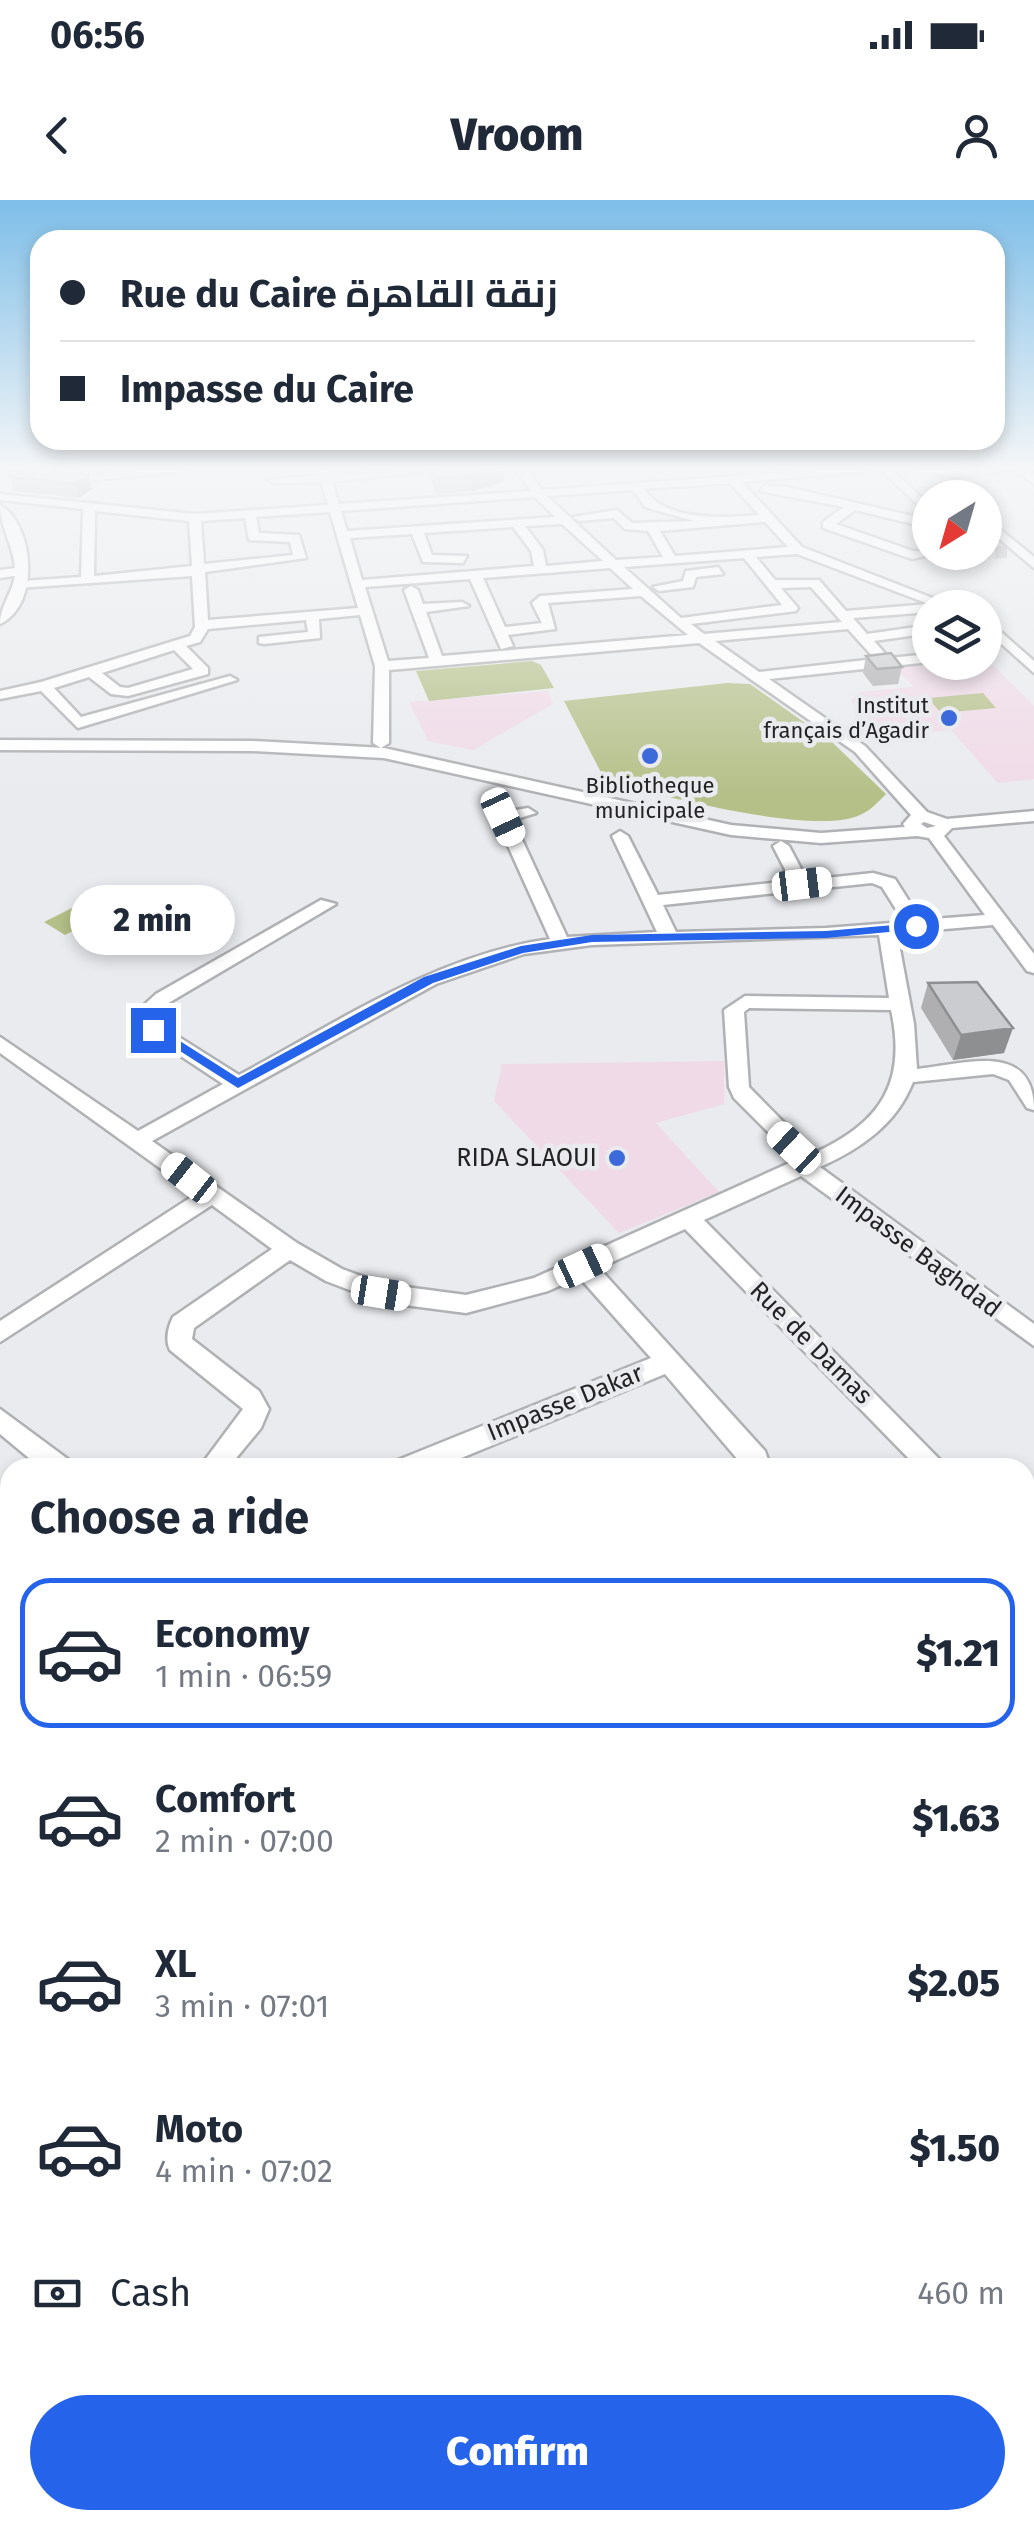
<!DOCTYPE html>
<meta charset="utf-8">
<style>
:root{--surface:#fff;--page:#f2f2f3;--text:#1f2937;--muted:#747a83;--line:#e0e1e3;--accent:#2563eb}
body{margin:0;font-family:"Fira Sans",Cairo,sans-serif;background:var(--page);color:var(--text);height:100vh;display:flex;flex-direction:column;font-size:38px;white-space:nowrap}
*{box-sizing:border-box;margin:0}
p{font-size:32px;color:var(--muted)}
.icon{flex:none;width:55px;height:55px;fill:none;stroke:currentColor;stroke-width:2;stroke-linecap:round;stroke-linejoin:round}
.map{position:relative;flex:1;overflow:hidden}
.panel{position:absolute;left:0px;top:1258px;width:1035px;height:1072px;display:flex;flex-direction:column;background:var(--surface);border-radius:30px 30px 0 0;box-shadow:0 5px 15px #0003}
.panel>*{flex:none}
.hud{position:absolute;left:30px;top:30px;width:975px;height:220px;border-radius:30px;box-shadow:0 5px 15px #0003;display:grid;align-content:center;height:220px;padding:0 30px;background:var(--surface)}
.needle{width:65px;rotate:217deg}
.fabs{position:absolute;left:912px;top:280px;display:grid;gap:20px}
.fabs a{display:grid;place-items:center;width:90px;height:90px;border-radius:50%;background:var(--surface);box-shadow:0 5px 15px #0003;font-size:50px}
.end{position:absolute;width:45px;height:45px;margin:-22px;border:12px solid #2563eb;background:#fff;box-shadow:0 0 0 5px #fff}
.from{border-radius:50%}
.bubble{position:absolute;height:70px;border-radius:35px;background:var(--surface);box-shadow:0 5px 15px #0003;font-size:32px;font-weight:800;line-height:70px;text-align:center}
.car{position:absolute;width:30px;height:60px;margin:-30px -15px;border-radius:12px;box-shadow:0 0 8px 2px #0007;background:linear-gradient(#fff 24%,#345 0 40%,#fff 0 76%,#345 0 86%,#fff 0)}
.hud b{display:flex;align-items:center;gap:35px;height:95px;font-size:38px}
.hud b+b{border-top:2px solid var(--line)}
.hud i{width:25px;height:25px;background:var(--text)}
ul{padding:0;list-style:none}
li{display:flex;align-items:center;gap:30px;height:150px;margin:0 20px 15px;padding:0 10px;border:5px solid transparent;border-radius:30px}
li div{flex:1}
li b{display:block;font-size:38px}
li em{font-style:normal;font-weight:800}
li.selected{border-color:var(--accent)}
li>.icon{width:90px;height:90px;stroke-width:1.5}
h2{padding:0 30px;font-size:45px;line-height:120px}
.pay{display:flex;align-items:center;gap:25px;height:110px;padding:0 30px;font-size:38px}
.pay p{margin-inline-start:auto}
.action{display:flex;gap:20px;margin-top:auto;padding:20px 30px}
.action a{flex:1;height:115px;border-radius:60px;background:var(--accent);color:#fff;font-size:40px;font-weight:800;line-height:115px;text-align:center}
.status{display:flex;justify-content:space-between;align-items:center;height:70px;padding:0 50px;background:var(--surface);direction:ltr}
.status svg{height:28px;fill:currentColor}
header{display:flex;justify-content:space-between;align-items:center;height:130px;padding:0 30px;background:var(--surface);font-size:45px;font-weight:800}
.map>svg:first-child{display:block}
.education{fill:#f0dae7}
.green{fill:#b4c088}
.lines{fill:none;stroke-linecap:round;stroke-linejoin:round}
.river{fill:#7fcce7;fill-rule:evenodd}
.minor-tunnel{stroke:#c1c3c6;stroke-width:12;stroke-dasharray:12 6;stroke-linecap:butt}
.minor-casing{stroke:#b0b1b4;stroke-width:5}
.major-casing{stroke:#b0b1b4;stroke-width:5}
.highway-casing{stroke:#b0b1b4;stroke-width:5}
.minor{fill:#fff;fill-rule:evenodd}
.major{fill:#fff;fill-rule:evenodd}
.highway{fill:#fff;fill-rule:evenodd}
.wall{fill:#afafb2}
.shaded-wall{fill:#8e8f91}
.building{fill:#cbcccf;stroke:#8e8f91;stroke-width:2.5}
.route{fill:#2563eb}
.poi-dot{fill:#3d6adb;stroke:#e9ebee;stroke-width:4}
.labels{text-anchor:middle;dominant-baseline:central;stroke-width:9;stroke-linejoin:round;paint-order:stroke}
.far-poi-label{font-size:22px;fill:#232324;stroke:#e9ebee;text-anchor:end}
.poi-label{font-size:25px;fill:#232324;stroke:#e9ebee;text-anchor:end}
.street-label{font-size:25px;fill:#232324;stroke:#e9ebee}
</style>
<div class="status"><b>06:56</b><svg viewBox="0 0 49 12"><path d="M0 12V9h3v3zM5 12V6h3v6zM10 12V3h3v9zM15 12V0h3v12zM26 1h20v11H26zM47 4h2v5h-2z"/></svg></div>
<header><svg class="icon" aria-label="back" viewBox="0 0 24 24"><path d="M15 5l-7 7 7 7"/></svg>Vroom<svg class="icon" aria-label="person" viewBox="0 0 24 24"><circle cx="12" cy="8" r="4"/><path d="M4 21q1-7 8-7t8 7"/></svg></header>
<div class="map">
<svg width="1034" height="2329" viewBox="0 0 1034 2329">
<rect width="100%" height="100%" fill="#e9ebee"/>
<!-- education -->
<path class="education" d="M985 457 1034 506V579L998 583 951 530 876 538 851 500 860 492 914 487 893 465 985 462Z
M548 491 553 504 473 550 428 541 409 502Z
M724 861V904L656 923 719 992 619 1033 494 901 502 864Z"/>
<!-- green -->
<path class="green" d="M532 461 541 465 554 488 429 501 416 471Z
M727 483 750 484 832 542 886 594C879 601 871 610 862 614 817 638 659 594 606 582L564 501Z
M983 493 996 508 941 513 928 498Z
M98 695 118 707 65 735 44 722Z
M1025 1729H1034V1959L1025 1954Z
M10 1822V2022L0 2025V1823Z
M1034 2248V2329H0V2306L10 2304V2320H1025V2252Z"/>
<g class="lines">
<!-- river -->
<path class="river" d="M1034 1930V1978L1025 1981V1933Z
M10 2061V2109L0 2112V2064Z"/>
<!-- minor-tunnel -->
<path class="minor-tunnel" d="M995 352H1009"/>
<defs>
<path id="minor" d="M130 270H190L56 284 50 281Z
M317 270H329L330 275 432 270 332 282 339 304 531 291 516 270H527L542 290 818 270H873L742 282 802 347 958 408H930V412L853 418 867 434 930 425V433L874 441 889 458 930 454V462L769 479 865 546 927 612 947 619 1034 611V621L952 628 944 636 1034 754V773L1027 771 993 725 897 733 914 824 917 869C964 864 1034 840 1034 910L1027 908 1009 880 993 874 913 882C896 925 860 949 820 967L1034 1124V1146L801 976 704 1020 948 1268H918L685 1029 599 1068 765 1251 771 1268H745L665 1174 437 1268H394L398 1260 651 1158 579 1077 548 1091 466 1113 381 1102 326 1081 290 1060 194 1128 192 1139 259 1191 269 1209 261 1228 228 1268H199L243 1209 170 1150C165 1140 168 1127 173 1117L272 1049 212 1005 0 1142V1121L196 994 0 853V837L138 931 223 884 146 833 134 814 156 794 321 700 336 704 170 802 155 815 160 825 239 875C338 822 437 755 550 739L495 617 497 613 528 608 536 613 513 620 567 737 657 732 612 636 620 631 628 636 658 695 791 681 773 646 781 641 789 646 807 680 873 673 895 679 921 720 985 715 929 638 917 636 821 643 731 635 384 558 252 551 0 550V540L252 541 384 548 731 625 821 633 905 627 903 624 911 615 855 552 699 443 389 470V543L381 548 373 543 375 466 360 415 319 419 320 438 264 444 259 443V437L308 432 306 420 208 429 200 442 186 446 208 468V474L128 496 111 494 89 477 54 488 81 517 230 476 237 480 78 528 41 491 0 499V491L41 482 190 436 195 427 192 376 18 388 23 381 81 377 83 309 0 300V294L195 314 328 305 321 282 274 283 268 280 319 275ZM730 283 759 315C725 318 666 322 644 289ZM633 290 645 307 694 321 632 323 617 310 573 317 579 321 614 318 625 329 648 331 663 357 616 360 547 296ZM535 297 555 317 347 331 341 311ZM95 311 189 321 192 366 94 376ZM330 312 358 408 208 420 205 372 306 358 299 335 259 333 256 317ZM245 318 249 340 290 342 293 355 204 364 201 321ZM765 322 788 347 675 356 660 331ZM562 324 603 361 546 366 543 350 525 326ZM513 327 531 351 534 366 362 380 350 338 412 334 423 362 463 363 467 356 432 355 424 333ZM797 354 929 404 846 411 819 380H775L756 357ZM744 358 782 405 681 418 624 367ZM610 368 633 389 540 396 532 403 542 423 505 427 483 378ZM470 379 501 449 513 446 508 435 555 429 548 403 641 396 688 435 442 456 426 412 469 406 462 402 423 404 418 390 411 386 404 390 429 458 388 461 365 387ZM811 387 842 422 704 434 691 424 796 411 798 408 781 388ZM848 429 875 459 759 472 715 441ZM174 450 193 469 128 488 120 487 102 473ZM924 622 936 626 927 628 921 624ZM872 683 882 687 904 722 826 728 676 732 663 705ZM879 735 889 798 745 796 724 810 729 887 734 898 796 960 534 1078 466 1095 383 1084 342 1069 297 1043 152 941 436 784 524 754 592 745ZM749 808 891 810C907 882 881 923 814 953L749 887 744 812Z
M881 270H893L930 306V316Z
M912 270H1009L956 277Z
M1016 270H1028L1034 275V284Z
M764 286 787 287 930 320V328L855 310 836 324 913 351 942 352 912 359 823 328V322L844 307 760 291Z
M985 317 1034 357V368L985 327Z
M718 367 723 374 696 377 693 387 659 391 653 387 683 381 686 371Z
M16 368 21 375 0 378V370Z
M985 418 1034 461V473L985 429Z
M0 1209 69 1260 73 1268H41L0 1234Z
M1034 1315V1340L1025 1343V1318Z
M0 1451 10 1455V1486L0 1482Z
M1034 2116V2157L1025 2161V2120Z
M10 2180V2220L0 2224V2182Z"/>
<path id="major" d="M0 305C34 324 41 405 0 424 0 403 16 390 15 369 14 346 0 328 0 305Z"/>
<path id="highway" d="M1025 1682H1034V1728H1025Z
M1025 1735H1034V1783H1025Z
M10 1761V1858L0 1859V1762Z"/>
</defs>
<!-- minor casing -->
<use href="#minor" class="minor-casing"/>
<!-- major casing -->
<use href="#major" class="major-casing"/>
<!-- highway casing -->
<use href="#highway" class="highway-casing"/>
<!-- minor -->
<use href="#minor" class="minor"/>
<!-- major -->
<use href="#major" class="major"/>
<!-- highway -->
<use href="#highway" class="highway"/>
</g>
<!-- wall -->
<path class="wall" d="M428 270H504V282L472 291 436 294Z
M25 275H89L92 289 79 298 14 291 10 277Z
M866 456 902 467 898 484 873 486 863 473Z
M928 783 1004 853 953 860 921 808Z"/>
<!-- shaded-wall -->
<path class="shaded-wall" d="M492 270H504V282L472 291 471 276Z
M89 275 92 289 79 298 76 284Z
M1013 828 1004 853 953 860 961 835Z"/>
<!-- building -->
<path class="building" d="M432 270H492L471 276 436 278Z
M16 271 25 275 68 271 89 275 76 284 10 277 11 272Z
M891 453 902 467 877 469 866 456Z
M977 782 1013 828 961 835 928 783Z"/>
<!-- sky -->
<linearGradient id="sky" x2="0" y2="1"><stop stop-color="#7ebee8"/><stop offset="0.45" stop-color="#f5f6f7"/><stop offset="1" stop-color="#f5f6f7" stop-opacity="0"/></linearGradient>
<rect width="1034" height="596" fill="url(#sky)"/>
<!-- route -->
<path class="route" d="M916 723 920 729 826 738 592 742 523 753 433 783 238 888 147 830 158 827 238 878 424 777 521 746 592 735 826 731Z"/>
<!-- markers -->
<g class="poi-dot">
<circle cx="949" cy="518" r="10"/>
<circle cx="650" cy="556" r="10"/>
<circle cx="617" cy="958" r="10"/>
</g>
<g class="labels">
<!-- far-poi labels -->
<g class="far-poi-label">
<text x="929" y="505">Institut<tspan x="929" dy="25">français d’Agadir</tspan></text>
<text x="650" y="585" text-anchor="middle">Bibliotheque<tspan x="650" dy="25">municipale</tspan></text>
</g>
<!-- poi labels -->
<g class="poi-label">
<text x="597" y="958">RIDA SLAOUI</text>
</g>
<!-- street labels -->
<g class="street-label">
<text transform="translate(918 1052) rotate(37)">Impasse Baghdad</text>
<text transform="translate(811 1143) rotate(45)">Rue de Damas</text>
<text transform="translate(565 1203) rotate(-22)">Impasse Dakar</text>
</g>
</g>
</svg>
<div class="fabs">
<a><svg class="needle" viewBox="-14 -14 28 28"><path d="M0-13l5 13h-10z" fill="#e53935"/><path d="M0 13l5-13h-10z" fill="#747a83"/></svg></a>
<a><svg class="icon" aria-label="layers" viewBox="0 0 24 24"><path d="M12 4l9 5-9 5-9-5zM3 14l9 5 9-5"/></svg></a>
</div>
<i class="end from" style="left:916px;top:726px"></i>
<i class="end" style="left:153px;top:830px"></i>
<div class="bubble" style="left:70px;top:685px;width:165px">2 min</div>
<i class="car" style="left:503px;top:617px;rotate:155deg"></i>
<i class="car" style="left:802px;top:684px;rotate:83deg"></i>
<i class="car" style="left:794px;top:948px;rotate:313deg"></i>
<i class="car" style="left:189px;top:978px;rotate:308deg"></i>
<i class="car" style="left:583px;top:1066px;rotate:65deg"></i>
<i class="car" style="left:381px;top:1093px;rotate:99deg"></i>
<div class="hud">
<b><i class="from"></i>Rue du Caire زنقة القاهرة</b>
<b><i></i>Impasse du Caire</b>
</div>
<section class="panel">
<h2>Choose a ride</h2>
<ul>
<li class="selected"><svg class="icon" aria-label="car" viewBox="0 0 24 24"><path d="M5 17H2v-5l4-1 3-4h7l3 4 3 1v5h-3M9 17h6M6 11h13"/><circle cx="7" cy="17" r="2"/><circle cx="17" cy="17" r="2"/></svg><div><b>Economy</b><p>1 min · 06:59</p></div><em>$1.21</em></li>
<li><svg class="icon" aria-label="car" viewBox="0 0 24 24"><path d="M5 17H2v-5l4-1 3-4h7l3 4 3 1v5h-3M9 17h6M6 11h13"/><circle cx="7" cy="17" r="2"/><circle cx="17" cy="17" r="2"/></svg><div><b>Comfort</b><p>2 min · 07:00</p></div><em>$1.63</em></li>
<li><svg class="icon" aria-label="car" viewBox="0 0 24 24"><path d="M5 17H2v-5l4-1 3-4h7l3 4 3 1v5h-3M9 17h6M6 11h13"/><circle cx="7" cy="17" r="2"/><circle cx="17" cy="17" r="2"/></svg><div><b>XL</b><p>3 min · 07:01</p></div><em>$2.05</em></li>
<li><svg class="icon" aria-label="car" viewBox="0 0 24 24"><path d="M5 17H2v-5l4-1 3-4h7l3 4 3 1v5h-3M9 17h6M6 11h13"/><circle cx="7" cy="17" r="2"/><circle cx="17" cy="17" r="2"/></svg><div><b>Moto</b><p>4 min · 07:02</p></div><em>$1.50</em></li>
</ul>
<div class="pay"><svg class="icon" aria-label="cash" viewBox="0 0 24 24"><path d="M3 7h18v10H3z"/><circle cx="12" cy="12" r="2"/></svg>Cash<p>460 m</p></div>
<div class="action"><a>Confirm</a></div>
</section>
</div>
